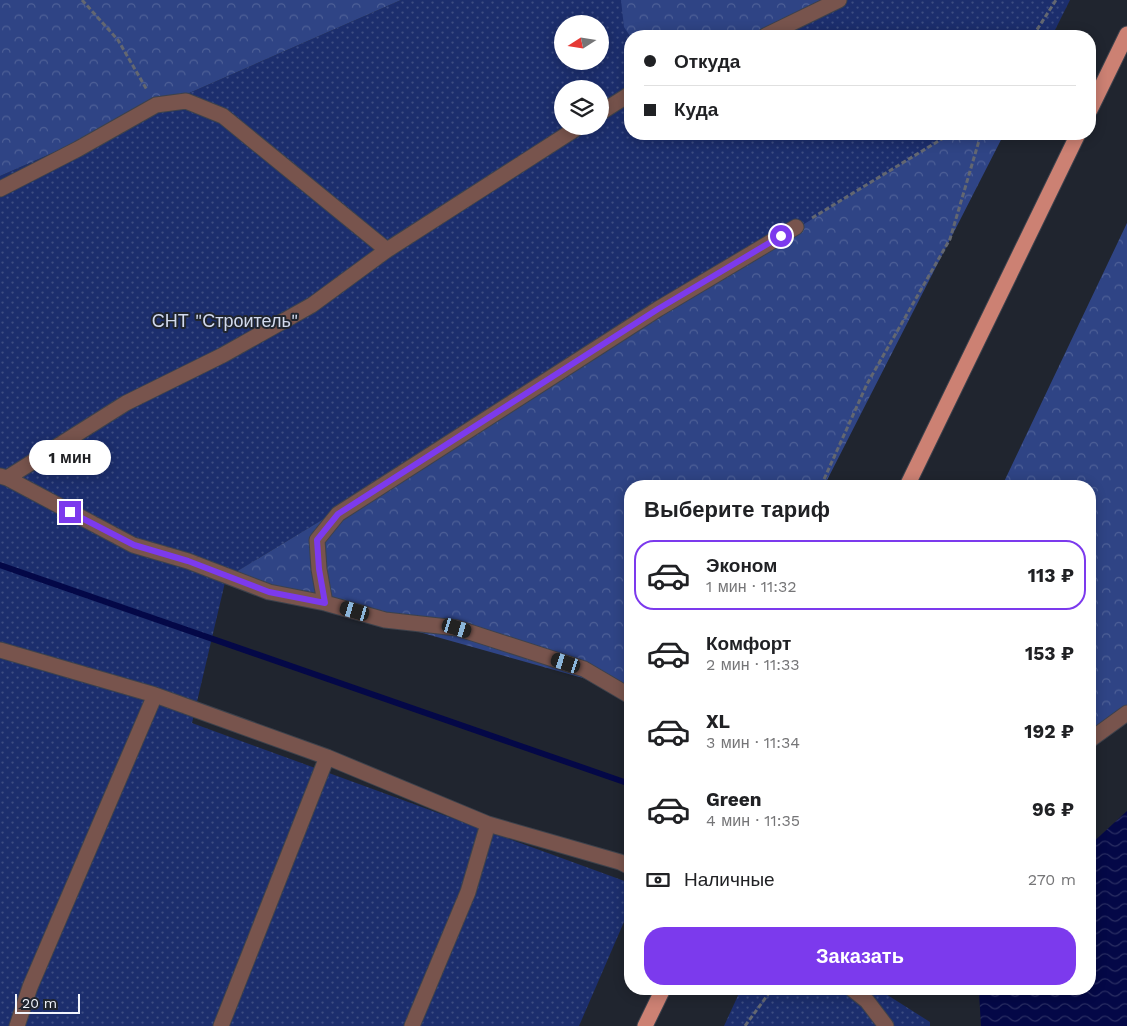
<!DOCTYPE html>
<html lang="ru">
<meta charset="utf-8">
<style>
:root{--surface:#fff;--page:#f2f2f2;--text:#202124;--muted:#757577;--line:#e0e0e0;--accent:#7c3aed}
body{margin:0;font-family:"Work Sans",sans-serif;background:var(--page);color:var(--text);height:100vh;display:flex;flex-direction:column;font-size:19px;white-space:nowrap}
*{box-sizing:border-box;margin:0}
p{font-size:16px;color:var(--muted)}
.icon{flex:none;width:28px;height:28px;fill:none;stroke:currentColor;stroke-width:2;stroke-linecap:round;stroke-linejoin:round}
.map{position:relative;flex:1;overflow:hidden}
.drawer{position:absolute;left:624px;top:480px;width:472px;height:515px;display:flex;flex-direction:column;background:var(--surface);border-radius:20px;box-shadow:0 2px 12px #0003}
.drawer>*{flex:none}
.banner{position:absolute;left:624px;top:30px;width:472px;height:110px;border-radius:20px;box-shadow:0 2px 12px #0003;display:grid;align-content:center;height:110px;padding:0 20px;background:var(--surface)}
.needle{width:32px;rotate:258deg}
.controls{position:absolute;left:554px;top:15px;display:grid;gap:10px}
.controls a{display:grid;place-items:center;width:55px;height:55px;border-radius:50%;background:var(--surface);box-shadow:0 2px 12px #0003;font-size:25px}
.scale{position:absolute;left:15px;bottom:12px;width:65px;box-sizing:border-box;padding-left:5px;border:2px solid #f2f5fc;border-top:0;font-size:14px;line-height:18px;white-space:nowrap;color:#f2f5fc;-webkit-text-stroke:4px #20252f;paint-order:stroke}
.end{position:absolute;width:22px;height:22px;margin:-11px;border:6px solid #7c3aed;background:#fff;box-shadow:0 0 0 2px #fff}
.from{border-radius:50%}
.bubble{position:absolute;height:35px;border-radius:18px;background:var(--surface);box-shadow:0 2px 12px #0003;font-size:16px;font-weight:700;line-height:35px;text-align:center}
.car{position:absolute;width:15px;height:30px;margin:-15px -8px;border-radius:6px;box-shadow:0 0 4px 1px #0007;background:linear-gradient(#222 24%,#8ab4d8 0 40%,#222 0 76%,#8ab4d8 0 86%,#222 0)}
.banner b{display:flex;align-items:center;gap:18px;height:48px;font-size:19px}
.banner b+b{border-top:1px solid var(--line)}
.banner i{width:12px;height:12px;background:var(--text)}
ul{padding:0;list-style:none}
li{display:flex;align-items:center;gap:15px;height:70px;margin:0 10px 8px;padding:0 10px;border:2px solid transparent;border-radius:20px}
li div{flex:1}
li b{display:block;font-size:19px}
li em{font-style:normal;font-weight:700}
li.active{border-color:var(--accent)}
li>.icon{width:45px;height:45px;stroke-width:1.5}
h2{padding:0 20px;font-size:22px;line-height:60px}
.pay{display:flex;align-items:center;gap:12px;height:55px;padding:0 20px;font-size:19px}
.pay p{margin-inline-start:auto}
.button{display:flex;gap:10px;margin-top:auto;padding:10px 20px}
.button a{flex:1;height:58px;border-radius:20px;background:var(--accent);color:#fff;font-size:20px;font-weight:700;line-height:58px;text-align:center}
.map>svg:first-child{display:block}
.green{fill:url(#green-dots);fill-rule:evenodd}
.forest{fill:url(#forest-crowns)}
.water{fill:url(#water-waves)}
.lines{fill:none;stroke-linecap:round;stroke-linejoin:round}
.stream{stroke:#040847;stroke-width:6}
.minor-casing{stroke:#3d424c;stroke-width:17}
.major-casing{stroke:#3d424c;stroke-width:17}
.path{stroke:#636771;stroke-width:3;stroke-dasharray:5 2.5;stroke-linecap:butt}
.minor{stroke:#78544d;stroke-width:15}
.major{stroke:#cc8173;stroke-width:15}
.route{stroke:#7c3aed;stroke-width:6}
.labels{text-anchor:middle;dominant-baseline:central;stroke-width:4;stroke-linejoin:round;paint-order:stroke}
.park-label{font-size:18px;fill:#d2daee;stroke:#20252f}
</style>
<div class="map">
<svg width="1127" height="1026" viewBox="0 0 1127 1026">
<defs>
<pattern id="green-dots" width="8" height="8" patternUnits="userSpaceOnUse" patternTransform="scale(1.25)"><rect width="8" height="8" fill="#1c2e6d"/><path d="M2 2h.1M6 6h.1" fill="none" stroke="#3d4d83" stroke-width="1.8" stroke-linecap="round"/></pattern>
<pattern id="forest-crowns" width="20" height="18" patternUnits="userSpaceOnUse" patternTransform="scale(1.25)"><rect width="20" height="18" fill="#2f4485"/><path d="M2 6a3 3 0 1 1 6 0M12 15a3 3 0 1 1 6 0" fill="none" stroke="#4e6097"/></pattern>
<pattern id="water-waves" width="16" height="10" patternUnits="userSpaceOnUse" patternTransform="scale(1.25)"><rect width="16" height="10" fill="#040847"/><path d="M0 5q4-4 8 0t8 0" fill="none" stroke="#292d62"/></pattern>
</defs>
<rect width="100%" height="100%" fill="#20252f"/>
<!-- green -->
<path class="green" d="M401 0H1070L1052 36H630V134H961L226 578 192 723 630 883V908L579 1026H0V176ZM562 24H600V61H562ZM562 89H600V126H562Z
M741 989H878L930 1022V1026H724Z"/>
<!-- forest -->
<path class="forest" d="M0 0H401L0 176Z
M621 0H837L766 36H630L624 27Z
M950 134H1004L824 486H630V696L615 687 226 578 469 431Z
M1127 223V709L1090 732V486H1002Z"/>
<!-- water -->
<path class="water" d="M1127 811V1026H981L979 992 978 989H1090V845Z"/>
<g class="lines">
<!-- stream -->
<path class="stream" d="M0 565 630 784"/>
<defs>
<path id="minor" d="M765 36 839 0
M600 113 630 94
M0 189 78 149 156 105 186 101 223 116 387 250
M0 476 7 478 133 545 188 561 269 592 325 603 385 620 457 628 584 669 630 696
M7 478 126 403 223 355 312 305 387 250 580 126
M325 603 319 569 317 540 338 514 658 309 796 227
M0 650 155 695 327 757 488 824 620 862 630 867
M1090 740 1127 713
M852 989 867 1001 886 1026
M17 1026 30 987 155 695
M221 1026 327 757
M412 1026 468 892 488 824"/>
<path id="major" d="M1090 110 1127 34
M907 486 1078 134
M645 1026 663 989"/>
</defs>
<!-- minor casing -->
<use href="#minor" class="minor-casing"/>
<!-- major casing -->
<use href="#major" class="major-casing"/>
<!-- path -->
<path class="path" d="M82 0 118 40 147 90
M1033 36 1056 0
M812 218 950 134
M821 486 867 384 950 239 981 134
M745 1026 772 989"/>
<!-- minor -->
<use href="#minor" class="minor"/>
<!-- major -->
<use href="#major" class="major"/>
</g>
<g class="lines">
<!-- route -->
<path class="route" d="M70 512 134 545 188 561 269 592 325 603 319 569 317 540 338 514 658 309 781 236"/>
</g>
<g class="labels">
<!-- park labels -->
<g class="park-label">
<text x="225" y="320">СНТ "Строитель"</text>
</g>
</g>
</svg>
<div class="controls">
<a><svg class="needle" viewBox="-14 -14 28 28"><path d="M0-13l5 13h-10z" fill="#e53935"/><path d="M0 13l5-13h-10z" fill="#757577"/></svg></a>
<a><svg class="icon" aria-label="layers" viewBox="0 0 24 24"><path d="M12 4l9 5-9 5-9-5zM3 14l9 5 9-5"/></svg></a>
</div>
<div class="scale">20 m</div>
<i class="end from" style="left:781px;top:236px"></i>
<i class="end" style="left:70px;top:512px"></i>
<div class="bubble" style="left:29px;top:440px;width:82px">1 мин</div>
<i class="car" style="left:355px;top:611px;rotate:286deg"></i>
<i class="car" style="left:457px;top:628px;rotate:107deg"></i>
<i class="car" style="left:566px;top:663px;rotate:288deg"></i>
<div class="banner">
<b><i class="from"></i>Откуда</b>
<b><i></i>Куда</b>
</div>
<section class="drawer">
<h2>Выберите тариф</h2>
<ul>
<li class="active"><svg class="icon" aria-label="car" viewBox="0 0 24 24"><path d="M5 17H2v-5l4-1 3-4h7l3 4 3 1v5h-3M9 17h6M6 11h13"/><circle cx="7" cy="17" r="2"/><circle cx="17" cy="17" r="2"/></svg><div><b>Эконом</b><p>1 мин · 11:32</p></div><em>113 ₽</em></li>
<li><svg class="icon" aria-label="car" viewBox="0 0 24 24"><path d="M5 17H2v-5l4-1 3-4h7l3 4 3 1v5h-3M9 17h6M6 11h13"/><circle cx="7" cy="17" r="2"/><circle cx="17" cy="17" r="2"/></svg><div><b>Комфорт</b><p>2 мин · 11:33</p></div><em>153 ₽</em></li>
<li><svg class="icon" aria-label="car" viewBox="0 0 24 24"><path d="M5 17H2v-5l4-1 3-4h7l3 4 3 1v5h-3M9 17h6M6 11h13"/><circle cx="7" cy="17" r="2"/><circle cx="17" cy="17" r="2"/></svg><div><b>XL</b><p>3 мин · 11:34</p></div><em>192 ₽</em></li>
<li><svg class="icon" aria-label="car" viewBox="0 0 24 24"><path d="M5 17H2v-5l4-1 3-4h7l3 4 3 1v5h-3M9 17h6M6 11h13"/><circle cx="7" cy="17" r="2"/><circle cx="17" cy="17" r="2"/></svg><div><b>Green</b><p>4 мин · 11:35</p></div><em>96 ₽</em></li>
</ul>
<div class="pay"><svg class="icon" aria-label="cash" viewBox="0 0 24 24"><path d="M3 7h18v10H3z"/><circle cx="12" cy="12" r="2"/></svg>Наличные<p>270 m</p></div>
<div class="button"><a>Заказать</a></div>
</section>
</div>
